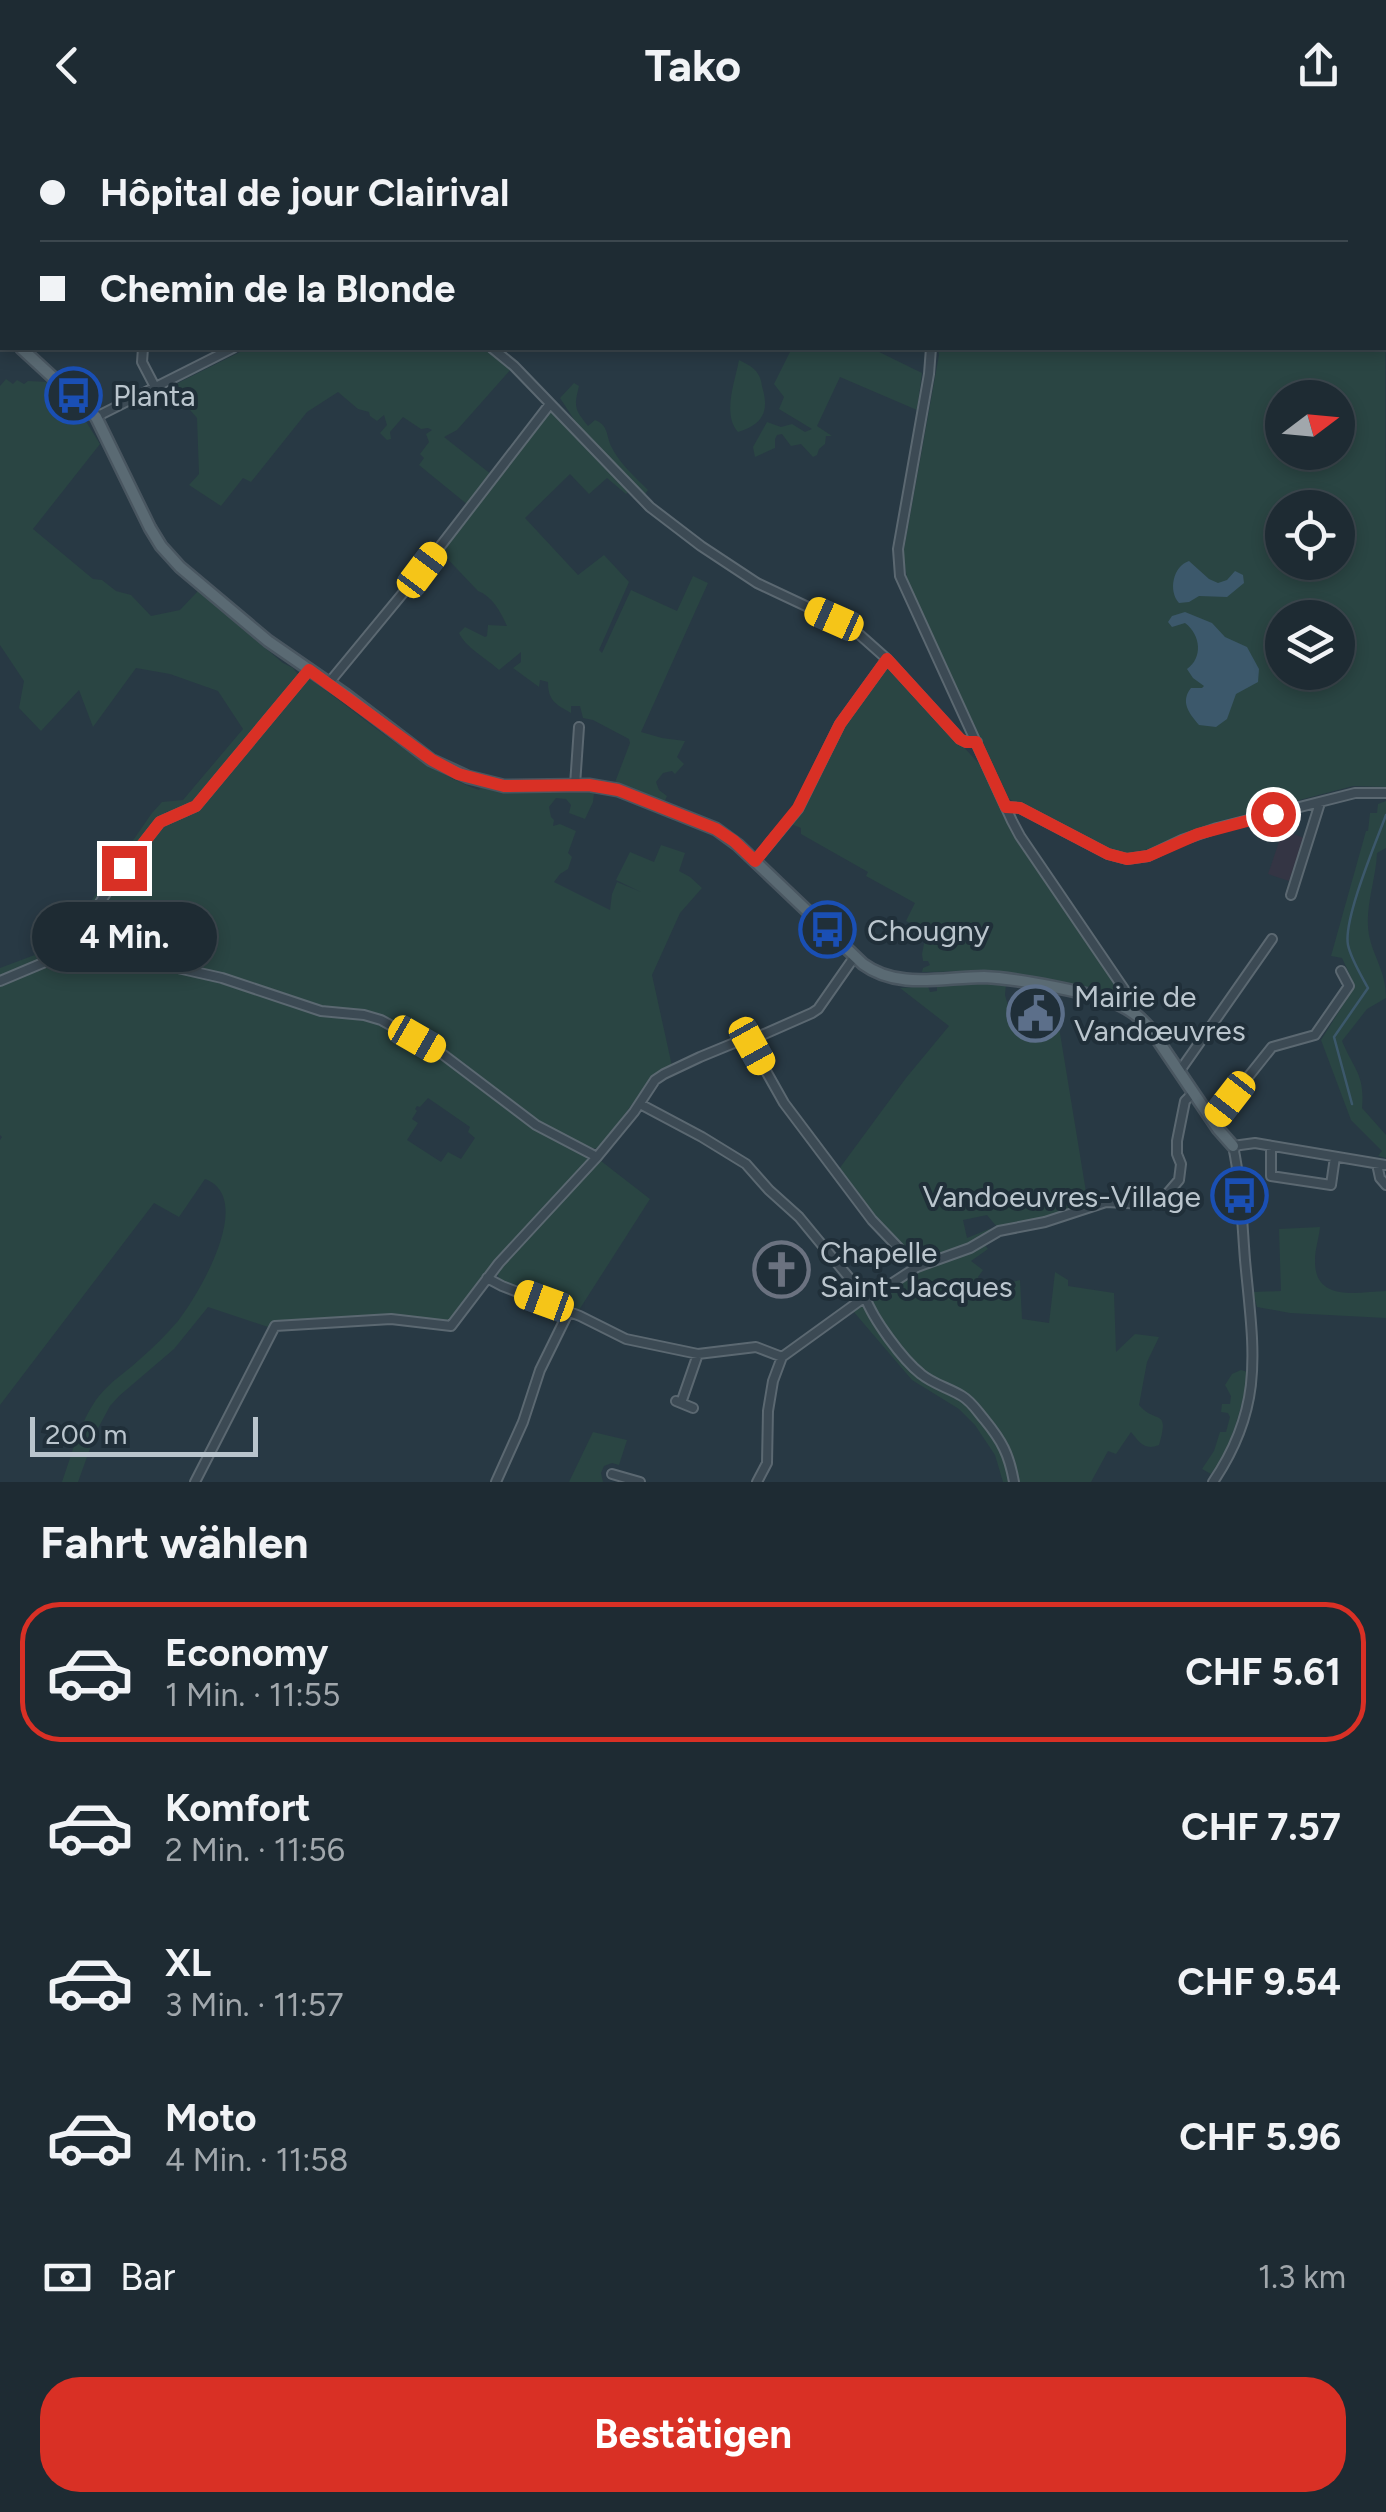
<!DOCTYPE html>
<html lang="de">
<meta charset="utf-8">
<style>
:root{--surface:#1e2b33;--page:#2b373f;--text:#f1f3f6;--muted:#a1a7ac;--line:#3c474e;--accent:#d93025}
body{margin:0;font-family:Figtree,sans-serif;background:var(--page);color:var(--text);height:100vh;display:flex;flex-direction:column;font-size:38px;white-space:nowrap}
*{box-sizing:border-box;margin:0}
p{font-size:32px;color:var(--muted)}
.icon{flex:none;width:55px;height:55px;fill:none;stroke:currentColor;stroke-width:2;stroke-linecap:round;stroke-linejoin:round}
.map{position:relative;height:1352px;overflow:hidden}
.sheet{display:flex;flex-direction:column;background:var(--surface);flex:1}
.sheet>*{flex:none}
.hud{position:absolute;left:0px;top:0px;width:1388px;height:220px;box-shadow:0 5px 15px #0003,0 0 0 2px var(--line);display:grid;align-content:center;height:220px;padding:0 40px;background:var(--surface)}
.needle{width:65px;rotate:74deg}
.tools{position:absolute;left:1265px;top:250px;display:grid;gap:20px}
.tools a{display:grid;place-items:center;width:90px;height:90px;border-radius:50%;background:var(--surface);box-shadow:0 5px 15px #0003,0 0 0 2px var(--line);font-size:50px}
.scale{position:absolute;left:30px;bottom:25px;width:228px;box-sizing:border-box;padding-left:10px;border:5px solid #bac5cd;border-top:0;font-size:28px;line-height:35px;white-space:nowrap;color:#bac5cd;-webkit-text-stroke:8px #202f39;paint-order:stroke}
.end{position:absolute;width:45px;height:45px;margin:-22px;border:12px solid #d93025;background:#fff;box-shadow:0 0 0 5px #fff}
.from{border-radius:50%}
.bubble{position:absolute;height:70px;border-radius:35px;background:var(--surface);box-shadow:0 5px 15px #0003,0 0 0 2px var(--line);font-size:32px;font-weight:700;line-height:70px;text-align:center}
.car{position:absolute;width:30px;height:60px;margin:-30px -15px;border-radius:12px;box-shadow:0 0 8px 2px #0007;background:linear-gradient(#f5c518 24%,#345 0 40%,#f5c518 0 76%,#345 0 86%,#f5c518 0)}
.hud b{display:flex;align-items:center;gap:35px;height:95px;font-size:38px}
.hud b+b{border-top:2px solid var(--line)}
.hud i{width:25px;height:25px;background:var(--text)}
ul{padding:0;list-style:none}
li{display:flex;align-items:center;gap:30px;height:140px;margin:0 20px 15px;padding:0 20px;border:5px solid transparent;border-radius:40px}
li div{flex:1}
li b{display:block;font-size:38px}
li em{font-style:normal;font-weight:700}
li.on{border-color:var(--accent)}
li>.icon{width:90px;height:90px;stroke-width:1.5}
h2{padding:0 40px;font-size:45px;line-height:120px}
.pay{display:flex;align-items:center;gap:25px;height:110px;padding:0 40px;font-size:38px}
.pay p{margin-inline-start:auto}
.cta{display:flex;gap:20px;margin-top:auto;padding:20px 40px}
.cta a{flex:1;height:115px;border-radius:40px;background:var(--accent);color:#fff;font-size:40px;font-weight:700;line-height:115px;text-align:center}
header{display:flex;justify-content:space-between;align-items:center;height:130px;padding:0 40px;background:var(--surface);font-size:45px;font-weight:700}
.map>svg:first-child{display:block}
.medical{fill:#343544}
.green{fill:#2a4543;fill-rule:evenodd}
.water{fill:#3c586b}
.lines{fill:none;stroke-linecap:round;stroke-linejoin:round}
.stream{stroke:#3c586b;stroke-width:2.5}
.minor-casing{stroke:#5b6871;stroke-width:12}
.major-casing{stroke:#495660;stroke-width:15}
.minor{stroke:#3c4a54;stroke-width:8}
.major{stroke:#5a6a73;stroke-width:10}
.route{stroke:#d93025;stroke-width:12}
.labels{text-anchor:middle;dominant-baseline:central;stroke-width:8;stroke-linejoin:round;paint-order:stroke}
.poi-label{font-size:30px;fill:#bac5cd;stroke:#202f39;text-anchor:start}
</style>
<header><svg class="icon" aria-label="back" viewBox="0 0 24 24"><path d="M15 5l-7 7 7 7"/></svg>Tako<svg class="icon" aria-label="share" viewBox="0 0 24 24"><path d="M12 15V3M7 8l5-5 5 5M5 13v7h14v-7"/></svg></header>
<div class="map">
<svg width="1386" height="1352" viewBox="0 0 1386 1352">
<rect width="100%" height="100%" fill="#283944"/>
<!-- medical -->
<path class="medical" d="M1283 700 1304 708 1289 751 1268 744Z"/>
<!-- green -->
<path class="green" d="M701 0H1033V2H700Z
M1385 36 1386 657 1353 656 1216 692 1149 719 1125 724 1116 722 1009 669 908 453 903 425 939 225 938 218H1385ZM1282 268H1338V322H1282ZM1282 378H1338V432H1282ZM1282 488H1338V542H1282Z
M245 218H488L511 239 457 300 444 307 492 345 468 375 419 335 424 328 420 324 429 312 426 304 432 300 428 298 421 299 403 287 390 302 391 309 387 310 380 303 387 295 384 285 377 291 370 286 369 282 358 279 338 262 307 282 251 352 243 348 221 376 189 355 199 344 197 288 170 257 242 221Z
M792 218H871L922 243 917 280 840 247 817 296 832 306H826L825 314 819 319 817 325 813 327 801 314 791 316 782 304 777 305 775 309V318L755 327 753 317 767 292 781 297 792 294 805 302 812 299 779 279 784 267 774 254Z
M739 230C745 233 754 237 758 244 762 250 761 254 763 260 769 282 762 295 738 302 722 284 735 252 739 230Z
M6 249 13 254 17 250 24 254 28 251 48 252 82 285 100 314 33 399 93 449 102 450 116 461 131 465 151 486 180 480 198 461 283 533 293 538 299 546 191 676 166 682 114 745 68 815 55 824 0 846V838L56 817 64 810 152 683 162 672 183 670 243 599 218 561 170 544 136 538 93 597 79 560 41 601 19 578 24 551 0 515V256Z
M574 253 579 256C574 277 574 279 588 296L595 290C608 295 606 304 611 316 619 333 635 347 648 360L645 364 577 294 560 268Z
M550 280 628 362 626 364 607 348 589 364 570 344 525 388 578 445 604 425 629 452 599 520 602 523 631 460 677 481 693 446 708 453 641 602 662 608 685 611 677 627 684 634 675 644 672 641 663 643 656 652 659 660 667 666 664 673 614 655 630 613 629 609 593 590 583 588 580 576H571V583C555 574 548 570 548 552L540 550 539 557 513 538 521 532V522L499 540C486 528 465 517 459 503L465 497 485 507 487 506 488 495 507 496C500 481 493 467 478 461L440 421Z
M888 535 983 638 1015 707 1118 857V863L1114 866 1005 843 984 841 922 842 923 838 930 835 928 831H923L922 824 925 809 915 796 906 791 915 773 866 746 868 742 801 704V698L791 694 809 665 837 605 885 536Z
M308 548C361 584 420 639 479 660L481 657 522 663H594L593 672 585 689 569 683 571 675 566 669 556 668 549 677 551 687 554 690 553 696 560 694 576 701 568 723 572 727 568 739 560 744 554 752 610 780 612 764 617 752 641 762 616 750 630 722 654 732 661 715 685 723 679 741 690 747 702 758 680 783 652 845 672 936 652 948 599 1018 589 1019 539 993 445 920 392 890 371 883 328 877 111 821 81 818 79 814 84 801C108 767 130 724 162 696 172 687 187 688 198 678Z
M1386 671V718L1377 723C1376 750 1364 779 1369 805 1374 829 1386 841 1386 868L1367 879 1342 911C1354 940 1365 944 1362 978L1386 1005V1028L1378 1026 1382 1021 1351 990 1321 910 1355 856 1342 828 1331 826 1366 701H1368L1370 683H1377L1378 674Z
M98 826 185 844 253 862 315 884 372 892 437 925 521 990 585 1026 589 1032 490 1138 450 1193C391 1182 332 1188 273 1191L271 1198 208 1177 174 1219 119 1266 110 1276 96 1302 78 1352H62C72 1324 80 1290 99 1266 110 1252 126 1242 139 1230 153 1218 166 1205 178 1191 199 1164 256 1068 205 1049L179 1087 154 1073 0 1275V1010L2 1007 0 1005V856L72 827ZM428 968 470 997 468 1002 475 1008 461 1029 448 1022 441 1032 407 1010 418 993 412 989 417 981 415 979 417 976 420 977Z
M979 853 1006 854 1005 865 1009 879 1024 878 1025 906 1032 902 1043 901 1047 893 1058 891 1088 1074 1034 1090 997 1097 987 1085 963 1090 967 1108 989 1099 991 1102 961 1117 920 1130 914 1129 883 1098 839 1039 906 948 949 896 900 858 928 856 930 862 937 861V856Z
M601 1031 650 1069 579 1180 500 1151 497 1142 500 1137Z
M1320 1097C1319 1108 1315 1119 1315 1130 1314 1173 1358 1162 1386 1161V1188L1290 1183 1257 1177 1253 1162 1281 1161 1279 1099Z
M985 1115 988 1119 971 1131 983 1140 978 1147 983 1160 1020 1150 1022 1189 1049 1193 1055 1142 1068 1150V1156L1114 1163 1116 1222 1135 1204 1159 1207 1147 1232 1139 1275C1156 1295 1170 1277 1159 1315 1145 1321 1139 1312 1131 1302L1116 1324 1108 1321 1091 1352H1019L1006 1313 971 1268 919 1240 888 1202 872 1175V1171L916 1142Z
M859 1177H863L909 1234 966 1272 1003 1319 1011 1352H1003L995 1325 975 1295 959 1279 912 1250 853 1181Z
M1241 1240 1248 1242C1242 1279 1233 1313 1211 1344L1202 1339 1214 1321 1220 1302H1226L1230 1287 1228 1283 1221 1282 1222 1274H1230L1231 1266 1225 1255 1232 1244Z
M593 1302 627 1310 619 1335 612 1333 604 1336 601 1343 603 1352H569Z"/>
<!-- water -->
<path class="water" d="M1189 431 1209 449 1218 453 1227 450 1235 441 1243 445 1244 453 1227 467 1199 466 1189 472 1179 473C1168 461 1173 436 1189 431Z
M1185 482 1212 493 1225 507 1247 517 1259 539 1258 552 1236 564 1227 589 1216 597 1199 595C1189 583 1180 572 1191 558H1202L1204 556 1193 548 1187 539C1203 528 1201 505 1185 493L1172 497 1168 492 1172 486Z"/>
<g class="lines">
<!-- stream -->
<path class="stream" d="M1352 974 1334 907 1368 858C1361 845 1351 829 1348 815 1343 790 1376 712 1386 685"/>
<defs>
<path id="minor" d="M490 0 494 2
M1318 0 1323 2
M21 1 23 2
M371 2 372 0
M694 2 695 0
M1385 29 1386 30
M143 218 142 232 155 257
M492 218 514 236 650 377 701 416 757 453 842 493 860 505 887 529 960 609 966 612H977
M931 218 929 244 898 419 900 446 1012 691 1020 706 1124 859 1125 864 1121 875
M96 287 233 218
M328 554 422 440 550 274
M575 655 579 597
M1006 677 1020 678 1108 724 1127 729 1148 726 1182 710 1217 698 1355 663H1386
M755 731 798 679 840 594 887 529
M1291 765 1320 673
M69 822 120 825 222 848 321 881 364 885 381 890 441 923 536 995 597 1027
M0 851 69 822 113 752 160 692 196 676 309 540
M748 909 784 973 872 1090 917 1137
M1179 942 1272 809
M640 974 702 1007 746 1034 769 1060 799 1087 865 1167C873 1189 902 1229 921 1244 933 1254 949 1258 962 1266 972 1272 977 1281 984 1289 1002 1311 1009 1324 1014 1352
M1213 991 1272 917 1315 905 1349 856 1341 841
M1271 1016V1046L1331 1055 1335 1027
M1377 1034 1380 1048 1386 1055
M487 1148 502 1156 580 1186 626 1209 698 1224 756 1217 782 1227
M676 1271 693 1278
M681 1273 698 1224
M612 1344 640 1352
M195 1352 275 1196 391 1189 451 1196 499 1133 597 1027 634 982 655 950 664 944 700 927 734 913 762 905 812 883 818 879 855 826
M496 1352 523 1292 540 1240 569 1181
M757 1352 767 1333 768 1281 773 1251 782 1227 865 1167 877 1163 917 1137 970 1118 999 1101 1045 1092 1106 1072 1146 1074 1167 1064 1179 1050 1181 1034 1177 1024V1011L1185 971 1193 963
M1213 1352C1266 1274 1253 1217 1245 1130 1242 1092 1241 1053 1233 1016L1255 1013 1386 1035"/>
<path id="major" d="M0 195 2 198
M21 218 96 287 150 398 161 416 180 437 268 511 346 565 431 630 468 647 504 656 589 655 618 660 716 699 738 715 863 834C898 860 943 847 984 847 1013 848 1097 863 1122 876 1134 882 1143 890 1151 900L1218 999 1233 1016"/>
</defs>
<!-- minor casing -->
<use href="#minor" class="minor-casing"/>
<!-- major casing -->
<use href="#major" class="major-casing"/>
<!-- minor -->
<use href="#minor" class="minor"/>
<!-- major -->
<use href="#major" class="major"/>
</g>
<g class="lines">
<!-- route -->
<path class="route" d="M124 738 160 692 196 676 309 540 432 630 458 644 504 656 589 655 618 660 716 699 734 711 755 731 798 678 840 594 887 529 960 609 966 612H976L1006 677 1020 678 1108 724 1127 729 1148 726 1198 704 1273 684"/>
</g>
<!-- icons -->
<defs>
<symbol id="bus-ring" viewBox="-11 -11 22 22"><circle r="9.5" fill="#202f39" stroke="#1a4fb4" stroke-width="1.5"/><path d="M-5-6H5V4H4V6H2V4H-2V6H-4V4H-5ZM-3.5-4V0h7V-4ZM-3.5 1.2v1.5H-2V1.2ZM2 1.2v1.5H3.5V1.2Z" fill="#1a4fb4"/></symbol>
<symbol id="civic-ring" viewBox="-11 -11 22 22"><circle r="9.5" fill="#202f39" stroke="#5c6f8a" stroke-width="1.5"/><path d="M-.6-6.5H3V-4.5H.6V-3L4-1V1h2V6H-6V1h2V-1L-.6-3ZM-1.2 2.5V6h2.4V2.5Z" fill="#5c6f8a"/></symbol>
<symbol id="church-ring" viewBox="-11 -11 22 22"><circle r="9.5" fill="#202f39" stroke="#6b7280" stroke-width="1.5"/><path d="M-1.2-6h2.4v3.5h3.3v2.4h-3.3V6h-2.4V-.1h-3.3v-2.4h3.3Z" fill="#6b7280"/></symbol>
</defs>
<g fill-rule="evenodd">
<use href="#bus-ring" x="42" y="234" width="63" height="63"/>
<use href="#bus-ring" x="796" y="768" width="63" height="63"/>
<use href="#civic-ring" x="1004" y="852" width="63" height="63"/>
<use href="#bus-ring" x="1208" y="1034" width="63" height="63"/>
<use href="#church-ring" x="750" y="1108" width="63" height="63"/>
</g>
<g class="labels">
<!-- poi labels -->
<g class="poi-label">
<text x="113" y="265">Planta</text>
<text x="867" y="800">Chougny</text>
<text x="1074" y="866">Mairie de<tspan x="1074" dy="34">Vandœuvres</tspan></text>
<text x="1201" y="1066" text-anchor="end">Vandoeuvres-Village</text>
<text x="820" y="1122">Chapelle<tspan x="820" dy="34">Saint-Jacques</tspan></text>
</g>
</g>
</svg>
<div class="tools">
<a><svg class="needle" viewBox="-14 -14 28 28"><path d="M0-13l5 13h-10z" fill="#e53935"/><path d="M0 13l5-13h-10z" fill="#a1a7ac"/></svg></a>
<a><svg class="icon" aria-label="locate" viewBox="0 0 24 24"><circle cx="12" cy="12" r="6"/><path d="M12 2v4M12 18v4M2 12h4M18 12h4"/></svg></a>
<a><svg class="icon" aria-label="layers" viewBox="0 0 24 24"><path d="M12 4l9 5-9 5-9-5zM3 14l9 5 9-5"/></svg></a>
</div>
<div class="scale">200 m</div>
<i class="end from" style="left:1273px;top:684px"></i>
<i class="end" style="left:124px;top:738px"></i>
<div class="bubble" style="left:32px;top:772px;width:185px">4 Min.</div>
<i class="car" style="left:422px;top:440px;rotate:37deg"></i>
<i class="car" style="left:834px;top:489px;rotate:294deg"></i>
<i class="car" style="left:417px;top:909px;rotate:120deg"></i>
<i class="car" style="left:752px;top:916px;rotate:151deg"></i>
<i class="car" style="left:1230px;top:969px;rotate:218deg"></i>
<i class="car" style="left:544px;top:1171px;rotate:290deg"></i>
<div class="hud">
<b><i class="from"></i>Hôpital de jour Clairival</b>
<b><i></i>Chemin de la Blonde</b>
</div>
</div>
<section class="sheet">
<h2>Fahrt wählen</h2>
<ul>
<li class="on"><svg class="icon" aria-label="car" viewBox="0 0 24 24"><path d="M5 17H2v-5l4-1 3-4h7l3 4 3 1v5h-3M9 17h6M6 11h13"/><circle cx="7" cy="17" r="2"/><circle cx="17" cy="17" r="2"/></svg><div><b>Economy</b><p>1 Min. · 11:55</p></div><em>CHF 5.61</em></li>
<li><svg class="icon" aria-label="car" viewBox="0 0 24 24"><path d="M5 17H2v-5l4-1 3-4h7l3 4 3 1v5h-3M9 17h6M6 11h13"/><circle cx="7" cy="17" r="2"/><circle cx="17" cy="17" r="2"/></svg><div><b>Komfort</b><p>2 Min. · 11:56</p></div><em>CHF 7.57</em></li>
<li><svg class="icon" aria-label="car" viewBox="0 0 24 24"><path d="M5 17H2v-5l4-1 3-4h7l3 4 3 1v5h-3M9 17h6M6 11h13"/><circle cx="7" cy="17" r="2"/><circle cx="17" cy="17" r="2"/></svg><div><b>XL</b><p>3 Min. · 11:57</p></div><em>CHF 9.54</em></li>
<li><svg class="icon" aria-label="car" viewBox="0 0 24 24"><path d="M5 17H2v-5l4-1 3-4h7l3 4 3 1v5h-3M9 17h6M6 11h13"/><circle cx="7" cy="17" r="2"/><circle cx="17" cy="17" r="2"/></svg><div><b>Moto</b><p>4 Min. · 11:58</p></div><em>CHF 5.96</em></li>
</ul>
<div class="pay"><svg class="icon" aria-label="cash" viewBox="0 0 24 24"><path d="M3 7h18v10H3z"/><circle cx="12" cy="12" r="2"/></svg>Bar<p>1.3 km</p></div>
<div class="cta"><a>Bestätigen</a></div>
</section>
